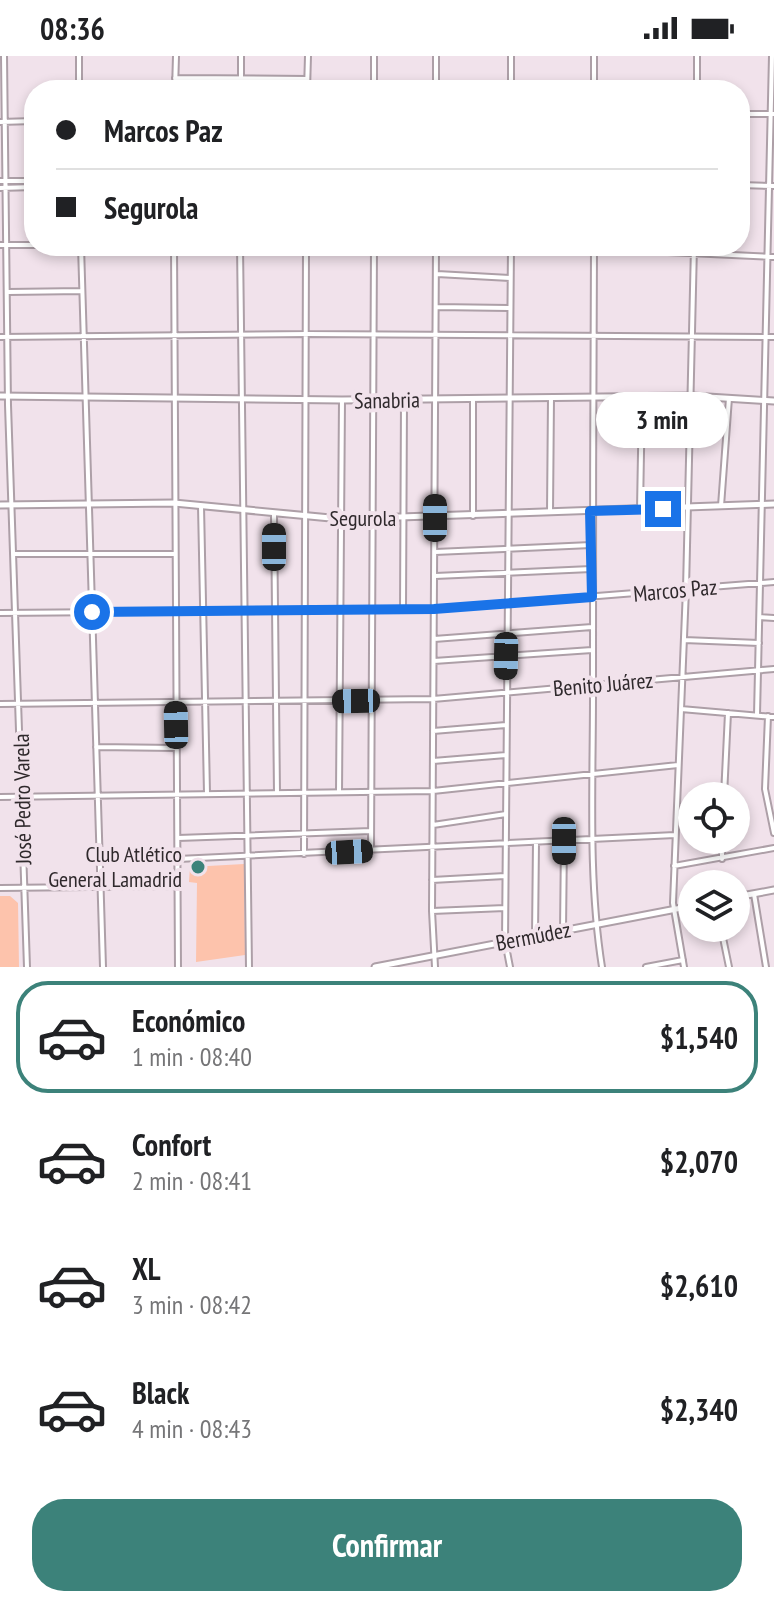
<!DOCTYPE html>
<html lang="es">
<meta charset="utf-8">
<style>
:root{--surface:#fff;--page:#f2f2f2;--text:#202124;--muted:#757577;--line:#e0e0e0;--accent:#3c827a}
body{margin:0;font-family:"PT Sans Narrow",sans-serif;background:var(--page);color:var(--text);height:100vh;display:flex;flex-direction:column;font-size:30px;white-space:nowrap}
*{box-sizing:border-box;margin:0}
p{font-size:26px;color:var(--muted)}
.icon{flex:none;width:44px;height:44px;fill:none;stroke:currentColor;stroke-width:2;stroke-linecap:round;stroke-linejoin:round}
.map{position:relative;height:911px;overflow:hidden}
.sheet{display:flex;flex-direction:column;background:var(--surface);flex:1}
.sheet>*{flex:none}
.banner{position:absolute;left:24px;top:24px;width:726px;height:176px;border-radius:32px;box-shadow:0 4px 12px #0003;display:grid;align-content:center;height:176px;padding:0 32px;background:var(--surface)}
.fabs{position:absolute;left:678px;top:726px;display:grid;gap:16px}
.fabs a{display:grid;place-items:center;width:72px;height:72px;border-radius:50%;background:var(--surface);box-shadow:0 4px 12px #0003;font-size:40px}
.end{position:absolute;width:36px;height:36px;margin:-18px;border:10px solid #1a73e8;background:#fff;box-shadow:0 0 0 4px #fff}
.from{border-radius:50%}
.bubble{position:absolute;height:56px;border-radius:28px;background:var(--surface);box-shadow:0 4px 12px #0003;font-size:26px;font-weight:800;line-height:56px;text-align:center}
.car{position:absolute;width:24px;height:48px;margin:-24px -12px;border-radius:10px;box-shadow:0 0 6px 2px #0007;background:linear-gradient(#222 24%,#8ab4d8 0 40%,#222 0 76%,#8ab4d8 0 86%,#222 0)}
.banner b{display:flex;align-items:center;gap:28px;height:76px;font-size:30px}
.banner b+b{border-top:2px solid var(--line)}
.banner i{width:20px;height:20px;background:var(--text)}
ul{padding:14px 0 0;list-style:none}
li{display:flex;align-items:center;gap:24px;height:112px;margin:0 16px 12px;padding:0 16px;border:4px solid transparent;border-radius:32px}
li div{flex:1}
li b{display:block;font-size:30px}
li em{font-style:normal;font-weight:800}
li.on{border-color:var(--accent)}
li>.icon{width:72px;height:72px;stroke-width:1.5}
.action{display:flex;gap:16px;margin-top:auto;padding:16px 32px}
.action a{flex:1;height:92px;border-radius:32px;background:var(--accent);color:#fff;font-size:32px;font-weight:800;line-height:92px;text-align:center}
.status{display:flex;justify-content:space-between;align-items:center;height:56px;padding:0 40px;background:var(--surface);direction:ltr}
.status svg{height:22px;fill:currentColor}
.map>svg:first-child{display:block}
.green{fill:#fdc3ac}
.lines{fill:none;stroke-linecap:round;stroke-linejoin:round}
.minor-casing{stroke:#ad9fa7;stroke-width:8}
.tertiary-casing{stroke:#ad9fa7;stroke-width:9}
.minor{stroke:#fff;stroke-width:4}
.tertiary{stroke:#fff;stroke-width:5}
.route{stroke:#1a73e8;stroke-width:10}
.poi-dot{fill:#3c827a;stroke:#f1e2eb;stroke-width:3}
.labels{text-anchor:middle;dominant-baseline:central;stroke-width:8;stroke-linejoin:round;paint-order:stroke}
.street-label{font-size:22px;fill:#2f292c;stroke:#f1e2eb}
.poi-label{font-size:22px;fill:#2f292c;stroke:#f1e2eb;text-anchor:end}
</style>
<div class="status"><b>08:36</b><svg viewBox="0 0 49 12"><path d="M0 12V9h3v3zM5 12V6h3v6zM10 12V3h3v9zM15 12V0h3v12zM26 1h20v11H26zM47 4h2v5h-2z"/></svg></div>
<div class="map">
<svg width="774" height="911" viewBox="0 0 774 911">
<rect width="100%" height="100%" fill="#f1e2eb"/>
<!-- green -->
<path class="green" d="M244 808 245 899 196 906 197 827 189 826 190 811Z
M0 840H10L18 847 19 911H0Z"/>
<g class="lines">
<defs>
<path id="minor" d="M4 0 8 349 27 911
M79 0V34
M241 0V34
M374 0V34
M175 22 307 23
M175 34 176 0
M307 34 308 0
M436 34V0
M511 34V0
M594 34V0
M697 34V0
M740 58H774
M0 66 34 65
M0 125H34
M740 129 774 130
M0 132 34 131
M0 189H34
M81 190 103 911
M174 190 178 911
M240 190 249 911
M540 190 774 201
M594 190C593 340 593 489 593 639 593 729 588 822 602 911
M437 218 510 222
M8 236 82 235
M436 251 509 252
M0 281 308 278 774 281
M201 450 207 737
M721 450 729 342
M640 453 642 341
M550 456 551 342
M274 459 277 737
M473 460V343
M435 496 591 489
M14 498H174
M435 520 591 513
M403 554 404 344
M0 557 434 553 774 526
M760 561 774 562
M434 583 592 571
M684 584 759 587
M434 605 592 594
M0 648 433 643 774 613
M681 653 774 661
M757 659 772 0
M768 660 765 733 774 777
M433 675 506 669
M96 691 176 692
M433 705 506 699
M339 736 342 344
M724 740 728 657
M0 741 433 735 678 709
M433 769 506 758
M178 782 371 775
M371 795 374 190
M304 798 306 190
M178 803 675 779
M722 803V784
M674 810 774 792
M432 824 505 820
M0 832 177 830
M754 838 766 911
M432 855 505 852
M721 872 729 911
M563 874 564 785
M535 879 536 786
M435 911 432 855 436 190
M510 911 505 885 511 190
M646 911 683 904
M684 911 673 847 686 533 694 190"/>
<path id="tertiary" d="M0 340 342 344 692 340 774 345
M0 449 174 447 341 463 774 448
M736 841 774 834
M375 911 692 850"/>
</defs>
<!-- minor casing -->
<use href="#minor" class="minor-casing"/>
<!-- tertiary casing -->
<use href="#tertiary" class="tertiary-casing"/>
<!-- minor -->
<use href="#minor" class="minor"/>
<!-- tertiary -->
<use href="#tertiary" class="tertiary"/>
</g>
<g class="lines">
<!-- route -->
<path class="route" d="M92 556 434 553 592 541 590 455 663 453"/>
</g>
<!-- markers -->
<circle class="poi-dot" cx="198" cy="811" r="8"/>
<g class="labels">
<!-- street labels -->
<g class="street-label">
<text transform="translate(387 344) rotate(-1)">Sanabria</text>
<text x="363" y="462">Segurola</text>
<text transform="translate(675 534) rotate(-5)">Marcos Paz</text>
<text transform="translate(603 628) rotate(-5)">Benito Juárez</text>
<text transform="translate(22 743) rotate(-91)">José Pedro Varela</text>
<text transform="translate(533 880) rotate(-11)">Bermúdez</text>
</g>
<!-- poi labels -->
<g class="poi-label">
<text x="182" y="798">Club Atlético<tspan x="182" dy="25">General Lamadrid</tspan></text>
</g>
</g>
</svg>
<div class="fabs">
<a><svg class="icon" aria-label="locate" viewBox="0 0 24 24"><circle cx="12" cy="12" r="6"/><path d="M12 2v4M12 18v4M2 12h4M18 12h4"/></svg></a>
<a><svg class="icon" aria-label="layers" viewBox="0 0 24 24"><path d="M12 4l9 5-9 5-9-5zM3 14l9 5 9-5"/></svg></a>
</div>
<i class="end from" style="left:92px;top:556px"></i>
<i class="end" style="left:663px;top:453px"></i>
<div class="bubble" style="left:596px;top:336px;width:132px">3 min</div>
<i class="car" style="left:435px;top:462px;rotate:0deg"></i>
<i class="car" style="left:274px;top:491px;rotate:0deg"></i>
<i class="car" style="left:506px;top:600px;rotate:181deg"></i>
<i class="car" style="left:356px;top:645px;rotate:269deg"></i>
<i class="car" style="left:176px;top:669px;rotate:359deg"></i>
<i class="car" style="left:564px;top:785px;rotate:180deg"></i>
<i class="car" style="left:349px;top:796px;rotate:87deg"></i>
<div class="banner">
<b><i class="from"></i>Marcos Paz</b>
<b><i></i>Segurola</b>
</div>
</div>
<section class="sheet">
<ul>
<li class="on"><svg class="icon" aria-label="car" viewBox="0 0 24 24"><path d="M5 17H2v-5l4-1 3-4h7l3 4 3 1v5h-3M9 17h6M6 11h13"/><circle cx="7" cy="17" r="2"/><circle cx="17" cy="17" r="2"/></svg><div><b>Económico</b><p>1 min · 08:40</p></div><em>$1,540</em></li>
<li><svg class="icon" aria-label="car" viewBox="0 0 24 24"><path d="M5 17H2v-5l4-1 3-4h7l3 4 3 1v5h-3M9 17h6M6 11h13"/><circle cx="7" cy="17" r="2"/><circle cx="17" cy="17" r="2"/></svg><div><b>Confort</b><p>2 min · 08:41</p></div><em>$2,070</em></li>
<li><svg class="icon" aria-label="car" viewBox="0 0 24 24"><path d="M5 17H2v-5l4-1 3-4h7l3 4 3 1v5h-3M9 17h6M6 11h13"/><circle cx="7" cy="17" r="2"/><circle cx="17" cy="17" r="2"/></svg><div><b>XL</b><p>3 min · 08:42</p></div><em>$2,610</em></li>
<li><svg class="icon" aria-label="car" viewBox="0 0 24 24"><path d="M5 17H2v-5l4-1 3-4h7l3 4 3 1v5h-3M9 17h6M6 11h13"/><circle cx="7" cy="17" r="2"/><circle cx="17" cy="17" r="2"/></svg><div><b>Black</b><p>4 min · 08:43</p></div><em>$2,340</em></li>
</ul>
<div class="action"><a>Confirmar</a></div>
</section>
